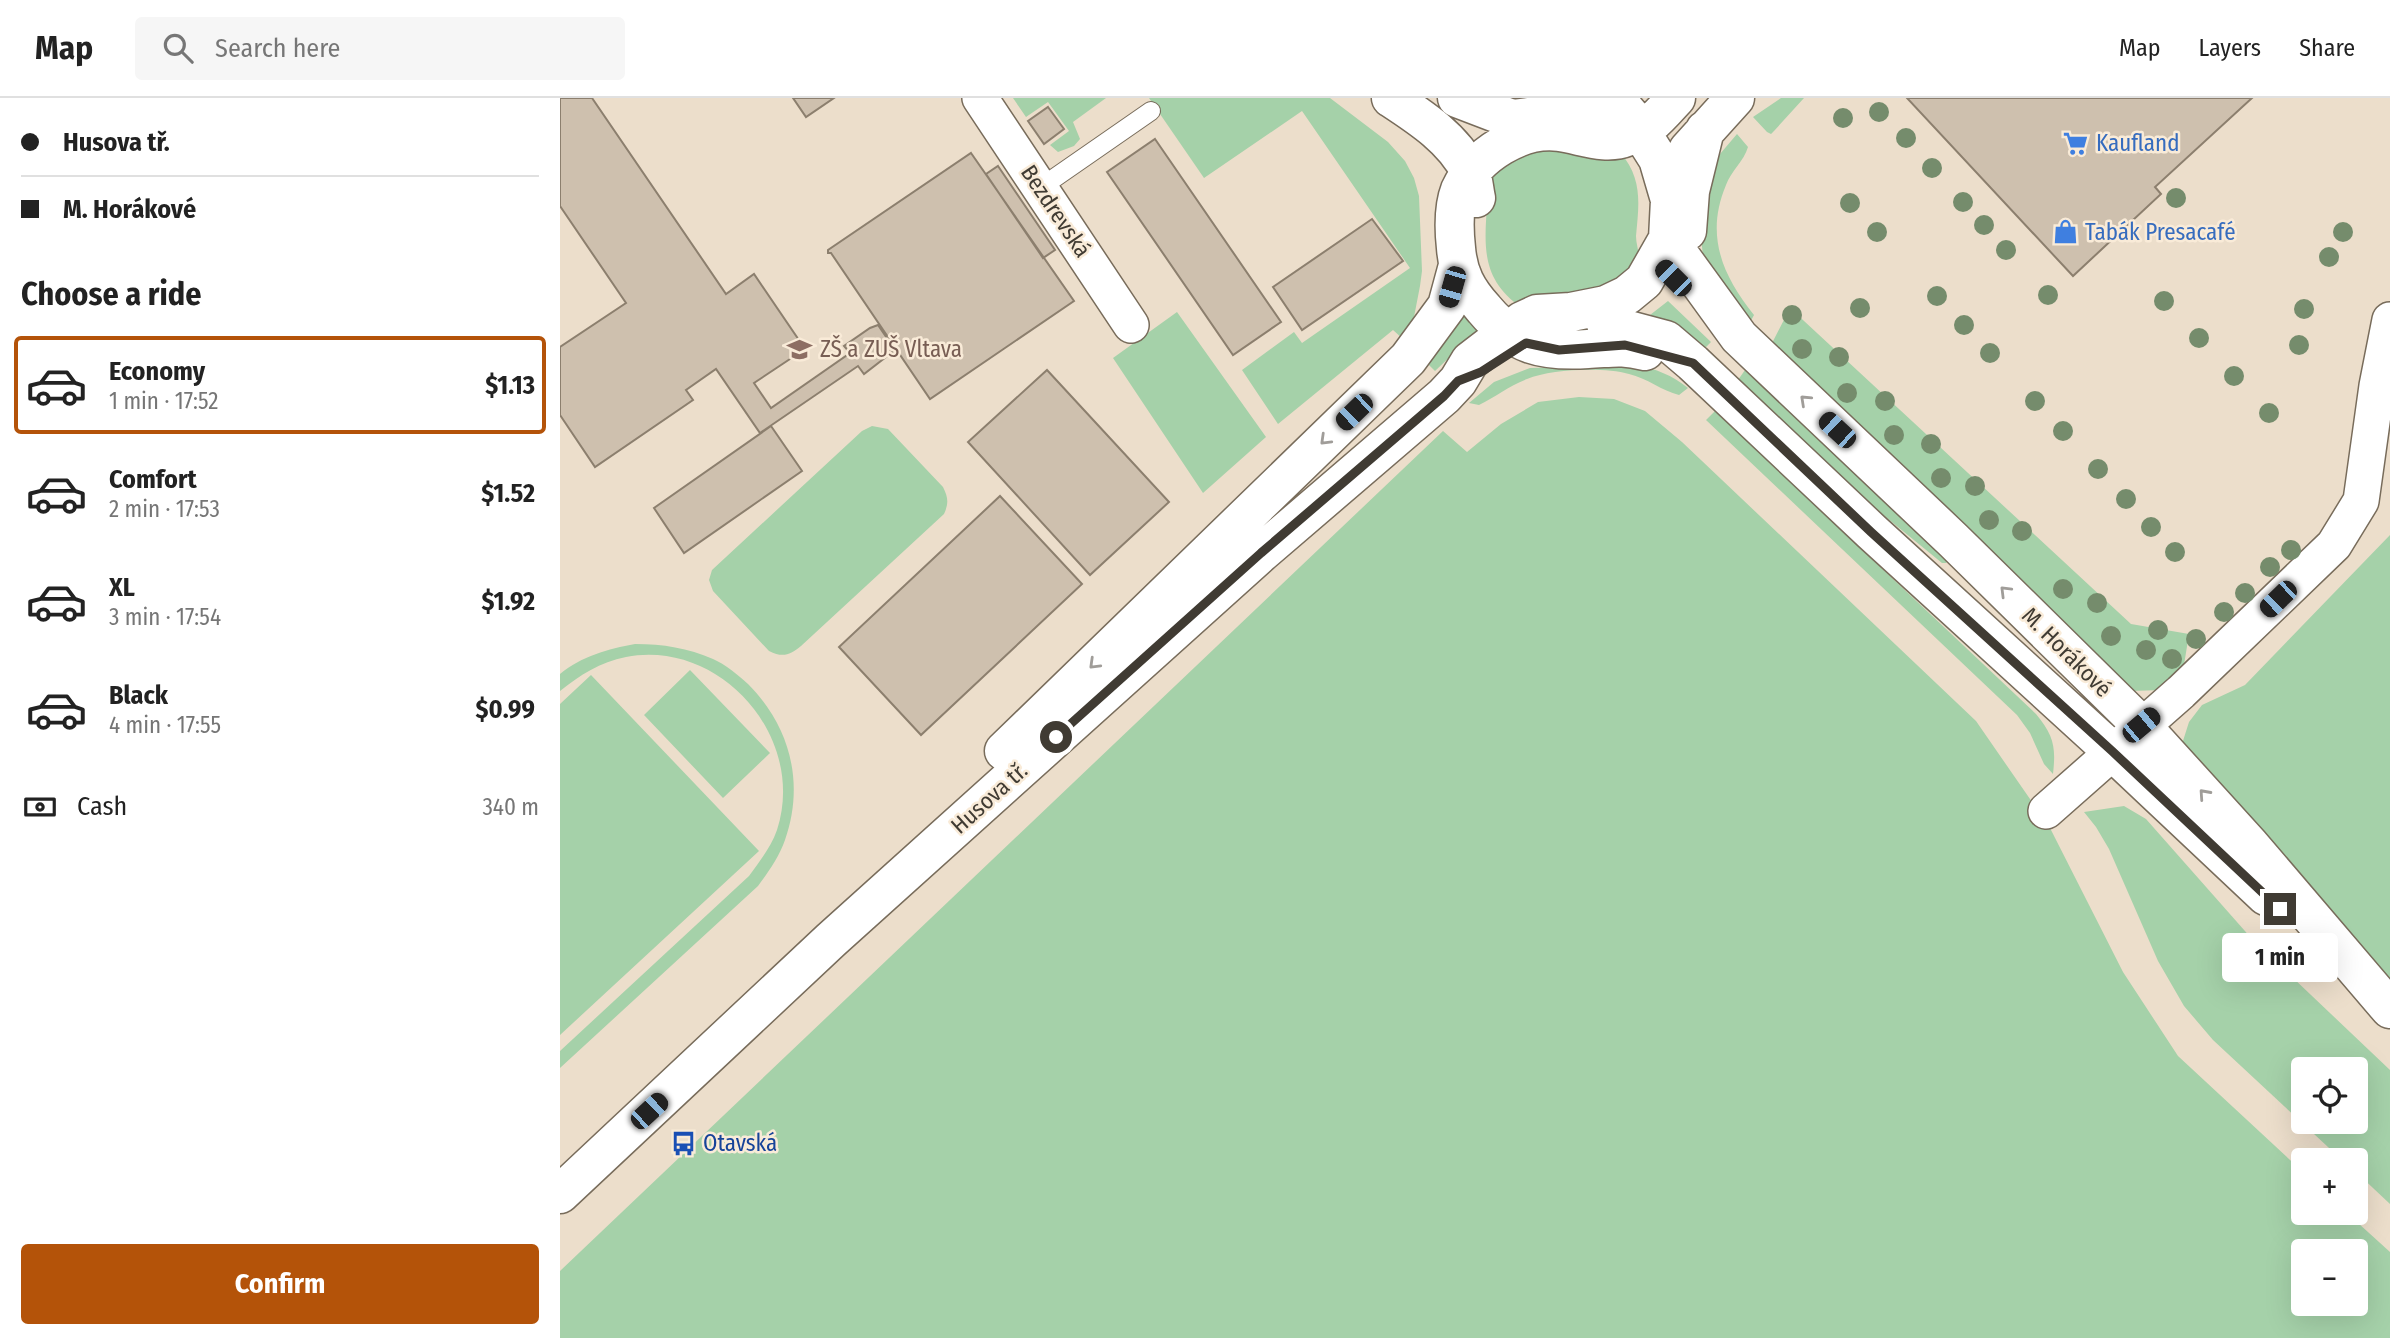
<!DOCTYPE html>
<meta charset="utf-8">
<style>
:root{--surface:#fff;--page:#f6f6f6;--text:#222;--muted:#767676;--line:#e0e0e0;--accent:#b45309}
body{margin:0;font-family:"Fira Sans Condensed",sans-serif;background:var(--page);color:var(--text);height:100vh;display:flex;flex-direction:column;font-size:26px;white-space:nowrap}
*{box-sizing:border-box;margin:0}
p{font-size:23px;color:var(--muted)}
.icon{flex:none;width:38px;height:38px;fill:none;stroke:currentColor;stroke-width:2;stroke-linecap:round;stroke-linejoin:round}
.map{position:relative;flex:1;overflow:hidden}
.details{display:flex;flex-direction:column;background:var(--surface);width:560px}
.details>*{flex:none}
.top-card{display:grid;align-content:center;height:154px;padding:0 21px;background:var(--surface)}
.tools{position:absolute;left:1731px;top:959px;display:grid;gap:14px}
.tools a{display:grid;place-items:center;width:77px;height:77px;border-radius:7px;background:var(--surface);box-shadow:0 7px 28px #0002;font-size:35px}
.end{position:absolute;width:32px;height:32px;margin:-16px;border:9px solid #403b33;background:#fff;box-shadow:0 0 0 4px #fff}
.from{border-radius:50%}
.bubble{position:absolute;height:49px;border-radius:7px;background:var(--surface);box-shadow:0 7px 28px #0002;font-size:23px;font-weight:700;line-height:49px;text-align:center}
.car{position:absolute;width:21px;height:42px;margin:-21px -10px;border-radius:9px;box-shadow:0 0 5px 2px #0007;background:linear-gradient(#222 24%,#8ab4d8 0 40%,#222 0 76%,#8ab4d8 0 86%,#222 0)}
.top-card b{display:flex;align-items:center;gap:24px;height:66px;font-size:26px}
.top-card b+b{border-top:2px solid var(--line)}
.top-card i{width:18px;height:18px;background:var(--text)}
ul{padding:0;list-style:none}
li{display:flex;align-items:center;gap:21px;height:98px;margin:0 14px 10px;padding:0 7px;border:4px solid transparent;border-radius:7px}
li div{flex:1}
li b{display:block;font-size:26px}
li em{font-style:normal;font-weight:700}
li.active{border-color:var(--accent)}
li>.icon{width:63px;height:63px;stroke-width:1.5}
h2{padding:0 21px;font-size:32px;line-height:84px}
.pay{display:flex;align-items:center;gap:18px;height:77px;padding:0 21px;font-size:26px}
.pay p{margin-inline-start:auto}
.action{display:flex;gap:14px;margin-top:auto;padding:14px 21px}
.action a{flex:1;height:80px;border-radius:7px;background:var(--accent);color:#fff;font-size:28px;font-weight:700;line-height:80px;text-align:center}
header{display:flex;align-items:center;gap:42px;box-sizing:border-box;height:98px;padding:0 35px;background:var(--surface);border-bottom:2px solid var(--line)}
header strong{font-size:33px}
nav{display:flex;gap:38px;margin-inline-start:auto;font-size:24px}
.search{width:490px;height:63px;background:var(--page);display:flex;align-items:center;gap:18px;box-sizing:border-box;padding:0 24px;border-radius:7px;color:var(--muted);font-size:26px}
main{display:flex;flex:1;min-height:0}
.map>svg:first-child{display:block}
.green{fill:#a5d1a9;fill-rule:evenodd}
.building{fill:#cec0ae;stroke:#8c7f6e;stroke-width:2}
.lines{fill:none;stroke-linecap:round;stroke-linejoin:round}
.service-casing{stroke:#786c5b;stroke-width:20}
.minor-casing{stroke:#786c5b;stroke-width:38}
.tertiary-casing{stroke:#786c5b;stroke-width:41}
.service{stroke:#fff;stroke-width:18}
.minor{stroke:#fff;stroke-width:35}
.tertiary{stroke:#fff;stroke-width:38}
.tree{fill:#758c6c}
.oneway{stroke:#a09d99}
.route{stroke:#403b33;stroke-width:9}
.labels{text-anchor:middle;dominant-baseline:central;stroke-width:5;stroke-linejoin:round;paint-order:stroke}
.shop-label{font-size:23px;fill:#366cbe;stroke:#f9ebd8;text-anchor:start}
.street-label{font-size:23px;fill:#403b33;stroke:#f9ebd8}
.education-label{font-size:23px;fill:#785e54;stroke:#f9ebd8;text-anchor:start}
.transit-label{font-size:23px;fill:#164399;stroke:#f9ebd8;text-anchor:start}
</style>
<header>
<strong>Map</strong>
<div class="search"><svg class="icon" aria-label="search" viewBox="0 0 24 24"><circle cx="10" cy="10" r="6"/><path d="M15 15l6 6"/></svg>Search here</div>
<nav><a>Map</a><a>Layers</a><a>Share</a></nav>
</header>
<main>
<section class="details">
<div class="top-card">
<b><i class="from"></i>Husova tř.</b>
<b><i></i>M. Horákové</b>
</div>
<h2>Choose a ride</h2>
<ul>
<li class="active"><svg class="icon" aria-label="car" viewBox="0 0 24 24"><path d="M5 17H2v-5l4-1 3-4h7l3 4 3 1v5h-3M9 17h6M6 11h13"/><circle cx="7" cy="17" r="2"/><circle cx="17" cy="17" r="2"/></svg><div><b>Economy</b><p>1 min · 17:52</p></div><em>$1.13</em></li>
<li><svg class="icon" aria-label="car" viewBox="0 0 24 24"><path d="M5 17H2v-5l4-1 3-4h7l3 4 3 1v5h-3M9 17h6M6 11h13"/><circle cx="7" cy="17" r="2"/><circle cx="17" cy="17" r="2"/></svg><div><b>Comfort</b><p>2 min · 17:53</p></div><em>$1.52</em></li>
<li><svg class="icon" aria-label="car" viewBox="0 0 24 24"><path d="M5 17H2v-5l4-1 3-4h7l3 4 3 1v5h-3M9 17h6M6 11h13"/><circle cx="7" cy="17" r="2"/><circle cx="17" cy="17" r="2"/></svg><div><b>XL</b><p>3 min · 17:54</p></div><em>$1.92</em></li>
<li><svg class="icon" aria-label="car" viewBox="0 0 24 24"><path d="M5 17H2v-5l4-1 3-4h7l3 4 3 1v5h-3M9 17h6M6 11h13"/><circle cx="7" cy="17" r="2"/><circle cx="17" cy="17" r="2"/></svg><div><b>Black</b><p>4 min · 17:55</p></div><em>$0.99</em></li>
</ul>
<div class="pay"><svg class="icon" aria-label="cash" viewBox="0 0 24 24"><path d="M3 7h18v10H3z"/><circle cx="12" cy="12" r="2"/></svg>Cash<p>340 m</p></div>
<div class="action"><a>Confirm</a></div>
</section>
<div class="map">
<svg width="1830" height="1240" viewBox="0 0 1830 1240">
<rect width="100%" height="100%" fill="#ecdecb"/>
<!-- green -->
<path class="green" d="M453 0H546L513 24 520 41 514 48 498 54 490 47 509 33 488 4 466 19Z
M589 0H770L828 44 845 63 854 80 859 98 862 173 860 188 854 219 848 234 843 241 833 232 718 326 682 272 734 234 742 245 850 170 742 13 644 80Z
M1221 0H1244L1214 33 1211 36 1207 34 1193 19Z
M1177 36 1188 49C1184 63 1171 73 1166 87 1145 137 1162 177 1194 217L1187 230 1143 159 1141 138 1150 75 1160 56Z
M976 47 1060 54C1083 81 1079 106 1076 138 1076 146 1079 153 1079 160 1079 166 1074 175 1072 181L962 210C922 182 924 151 927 108 927 101 925 93 926 86 928 78 934 69 938 62Z
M897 202 918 232 875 273 866 264Z
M1108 203 1151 244 1144 251 1113 226 1090 217Z
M1230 210 1571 526 1629 536 1624 567 1603 592 1570 593 1208 253Z
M617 214 706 339 643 395 553 260Z
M1076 267C1096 271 1112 277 1128 290L1119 297C1102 293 1087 280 1069 276 1043 269 992 271 967 281 949 288 935 299 919 307L909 305 934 284 970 270Z
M1185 272 1388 462 1386 465H1382L1322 416 1178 282Z
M1019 299 1054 301 1085 313 1122 344 1416 623 1490 730 1563 874 1618 958 1743 1074V1115H1787L1830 1154V1240H0V1173L883 333 907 354 941 326 978 304ZM1743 1153H1796V1206H1743Z
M1155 313 1476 616C1494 638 1496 649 1493 676L1484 666 1470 635 1457 617 1146 322Z
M312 328 328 331 383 389C388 399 389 405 384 416L241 548C230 557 223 560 209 553L153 493 149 482 152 472 302 333Z
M1830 437V881L1622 646 1629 624 1642 607 1685 587Z
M75 546C103 546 128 550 153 561 165 566 178 577 188 586 230 628 245 685 225 742 219 759 209 773 198 788L0 970V953L189 778C200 763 211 749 217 732 247 640 161 541 66 559 40 564 20 577 0 593V576C22 558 48 551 75 546Z
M130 572 210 655 163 700 84 617Z
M31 577 199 753 0 937V606Z
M1564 708 1586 721 1692 841 1830 972V1106L1796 1074V1062H1782L1653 942 1624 908 1598 863 1549 751 1536 729 1524 714ZM1743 971H1796V1024H1743Z"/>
<!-- building -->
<path class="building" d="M0 0H32L166 196 194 176 245 251 194 285 211 310 290 255 284 248 310 230 318 227 335 252 304 276 298 268 200 335 156 271 126 292 133 302 35 369 0 317V249L66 205 0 108Z
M233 0H274L246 19Z
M1347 0H1692L1595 89 1601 96 1513 178Z
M488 9 504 31 484 46 468 23Z
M595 41 721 224 673 257 547 74Z
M411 55 514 203 370 301 271 155H268V152Z
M438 68 495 152 483 160 426 76Z
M812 121 843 163 742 232 713 189Z
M487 272 609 404 530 477 408 344Z
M211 328 242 373 124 455 94 410Z
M440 398 522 486 361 637 279 549Z"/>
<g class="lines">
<defs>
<path id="service" d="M480 90 591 13"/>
<path id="minor" d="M420 0 571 227
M1486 713 1621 594 1774 447 1801 403 1817 288 1830 222"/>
<path id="tertiary" d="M831 0C860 19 894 41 910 74 914 81 914 92 916 100
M897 0 952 21 993 16
M1016 0 1066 13 1072 20 1098 61 1110 102 1108 141 1179 239 1393 442 1581 627 1690 747 1830 911
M1128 52 1175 0
M1127 133 1130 93 1145 32
M1046 226 1106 242 1133 265 1312 434 1552 653 1706 798
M1085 253C1061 247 1052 250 1028 251 982 254 954 247 924 211 907 192 898 176 896 150 894 132 893 110 900 92 916 57 961 29 999 34 1022 37 1045 48 1067 39 1089 32 1101 16 1116 0
M444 653 848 261 887 208 897 171
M0 1096 271 842 701 455 884 298 898 283 910 263 962 223 977 216 1011 214 1046 207 1067 197 1084 183 1108 141"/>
</defs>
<!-- service casing -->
<use href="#service" class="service-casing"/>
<!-- minor casing -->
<use href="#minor" class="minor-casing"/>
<!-- tertiary casing -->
<use href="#tertiary" class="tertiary-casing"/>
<!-- service -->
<use href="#service" class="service"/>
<!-- minor -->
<use href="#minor" class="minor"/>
<!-- tertiary -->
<use href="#tertiary" class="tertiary"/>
</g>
<!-- trees -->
<g class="tree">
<circle cx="1319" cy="14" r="10"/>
<circle cx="1283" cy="20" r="10"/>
<circle cx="1346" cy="40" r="10"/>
<circle cx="1372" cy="70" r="10"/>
<circle cx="1616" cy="100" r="10"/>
<circle cx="1403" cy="104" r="10"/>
<circle cx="1290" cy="105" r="10"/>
<circle cx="1424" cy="127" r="10"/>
<circle cx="1317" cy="134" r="10"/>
<circle cx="1783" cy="134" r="10"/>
<circle cx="1446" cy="152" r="10"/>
<circle cx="1769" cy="159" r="10"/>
<circle cx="1488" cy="197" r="10"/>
<circle cx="1377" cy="198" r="10"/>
<circle cx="1604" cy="203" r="10"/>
<circle cx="1300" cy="210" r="10"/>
<circle cx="1744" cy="211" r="10"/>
<circle cx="1232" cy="217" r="10"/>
<circle cx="1404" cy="227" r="10"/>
<circle cx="1639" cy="240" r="10"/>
<circle cx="1739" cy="247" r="10"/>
<circle cx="1242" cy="251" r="10"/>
<circle cx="1430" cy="255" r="10"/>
<circle cx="1279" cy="259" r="10"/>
<circle cx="1674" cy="278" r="10"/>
<circle cx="1287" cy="295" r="10"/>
<circle cx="1325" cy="303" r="10"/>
<circle cx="1475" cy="303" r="10"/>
<circle cx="1709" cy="315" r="10"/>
<circle cx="1503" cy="333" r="10"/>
<circle cx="1334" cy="337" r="10"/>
<circle cx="1371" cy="346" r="10"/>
<circle cx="1538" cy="371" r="10"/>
<circle cx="1381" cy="380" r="10"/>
<circle cx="1415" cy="388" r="10"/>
<circle cx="1566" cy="401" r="10"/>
<circle cx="1429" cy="422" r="10"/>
<circle cx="1591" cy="429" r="10"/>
<circle cx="1462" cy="433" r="10"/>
<circle cx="1731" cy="452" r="10"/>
<circle cx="1615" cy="454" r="10"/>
<circle cx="1710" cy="469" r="10"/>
<circle cx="1503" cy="491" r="10"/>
<circle cx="1685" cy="495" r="10"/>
<circle cx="1537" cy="505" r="10"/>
<circle cx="1664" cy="514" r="10"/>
<circle cx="1598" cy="532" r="10"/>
<circle cx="1551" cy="538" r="10"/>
<circle cx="1636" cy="541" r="10"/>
<circle cx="1586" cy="552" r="10"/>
<circle cx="1612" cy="561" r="10"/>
</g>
<!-- one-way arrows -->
<defs><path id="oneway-chevron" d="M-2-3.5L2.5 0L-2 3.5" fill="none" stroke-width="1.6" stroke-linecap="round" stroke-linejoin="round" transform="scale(1.75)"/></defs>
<g class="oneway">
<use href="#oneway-chevron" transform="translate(1245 302) rotate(-137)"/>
<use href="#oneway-chevron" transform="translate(765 342) rotate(136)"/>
<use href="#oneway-chevron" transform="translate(1445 493) rotate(-135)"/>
<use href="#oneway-chevron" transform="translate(534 566) rotate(136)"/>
<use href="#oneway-chevron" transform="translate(1644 696) rotate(-132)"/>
</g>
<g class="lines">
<!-- route -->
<path class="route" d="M496 639 701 455 884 298 898 283 921 274 966 245 999 252 1065 247 1133 265 1311 434 1552 653 1720 811"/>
</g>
<!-- icons -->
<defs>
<symbol id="supermarket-bare" viewBox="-9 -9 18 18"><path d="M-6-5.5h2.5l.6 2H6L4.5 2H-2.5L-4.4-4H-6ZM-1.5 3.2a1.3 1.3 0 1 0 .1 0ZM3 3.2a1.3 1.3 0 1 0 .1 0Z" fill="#3f7fe0" stroke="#f9ebd8" stroke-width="2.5" paint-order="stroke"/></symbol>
<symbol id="shop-bare" viewBox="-9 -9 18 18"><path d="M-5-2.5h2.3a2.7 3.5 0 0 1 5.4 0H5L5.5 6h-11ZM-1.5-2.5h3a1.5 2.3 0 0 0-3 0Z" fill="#3f7fe0" stroke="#f9ebd8" stroke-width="2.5" paint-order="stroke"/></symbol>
<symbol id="school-bare" viewBox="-9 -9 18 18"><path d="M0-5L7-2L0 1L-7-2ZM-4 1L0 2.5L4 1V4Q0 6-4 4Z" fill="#8d6e63" stroke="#f9ebd8" stroke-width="2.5" paint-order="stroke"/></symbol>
<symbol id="bus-bare" viewBox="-9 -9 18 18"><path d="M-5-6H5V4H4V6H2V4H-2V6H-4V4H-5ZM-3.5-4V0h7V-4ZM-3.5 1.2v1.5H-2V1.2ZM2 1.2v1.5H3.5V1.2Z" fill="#1a4fb4" stroke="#f9ebd8" stroke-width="2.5" paint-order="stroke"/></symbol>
</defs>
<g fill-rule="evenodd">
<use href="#supermarket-bare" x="1498" y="28" width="35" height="35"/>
<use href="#shop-bare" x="1488" y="116" width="35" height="35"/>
<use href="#school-bare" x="222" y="234" width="35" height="35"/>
<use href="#bus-bare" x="106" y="1028" width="35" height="35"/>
</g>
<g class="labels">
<!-- shop labels -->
<g class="shop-label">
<text x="1536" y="45">Kaufland</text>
<text x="1525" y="134">Tabák Presacafé</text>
</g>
<!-- street labels -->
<g class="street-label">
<text transform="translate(496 113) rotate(56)">Bezdrevská</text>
<text transform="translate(1507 554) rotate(45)">M. Horákové</text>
<text transform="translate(429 700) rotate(-42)">Husova tř.</text>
</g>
<!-- education labels -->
<g class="education-label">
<text x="260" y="251">ZŠ a ZUŠ Vltava</text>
</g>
<!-- transit labels -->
<g class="transit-label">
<text x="143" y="1045">Otavská</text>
</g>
</g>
</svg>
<div class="tools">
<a><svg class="icon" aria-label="locate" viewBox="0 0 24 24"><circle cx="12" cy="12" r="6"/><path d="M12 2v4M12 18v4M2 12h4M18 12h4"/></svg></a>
<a>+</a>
<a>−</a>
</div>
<i class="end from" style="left:496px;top:639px"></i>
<i class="end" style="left:1720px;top:811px"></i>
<div class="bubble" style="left:1662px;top:835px;width:116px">1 min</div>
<i class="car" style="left:1113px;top:180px;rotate:315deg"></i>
<i class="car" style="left:892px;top:189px;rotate:196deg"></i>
<i class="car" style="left:794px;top:314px;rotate:226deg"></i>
<i class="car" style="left:1277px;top:332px;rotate:313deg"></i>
<i class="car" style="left:1718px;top:501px;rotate:226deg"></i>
<i class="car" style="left:1581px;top:627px;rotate:50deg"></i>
<i class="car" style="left:89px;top:1013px;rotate:47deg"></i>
</div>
</main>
